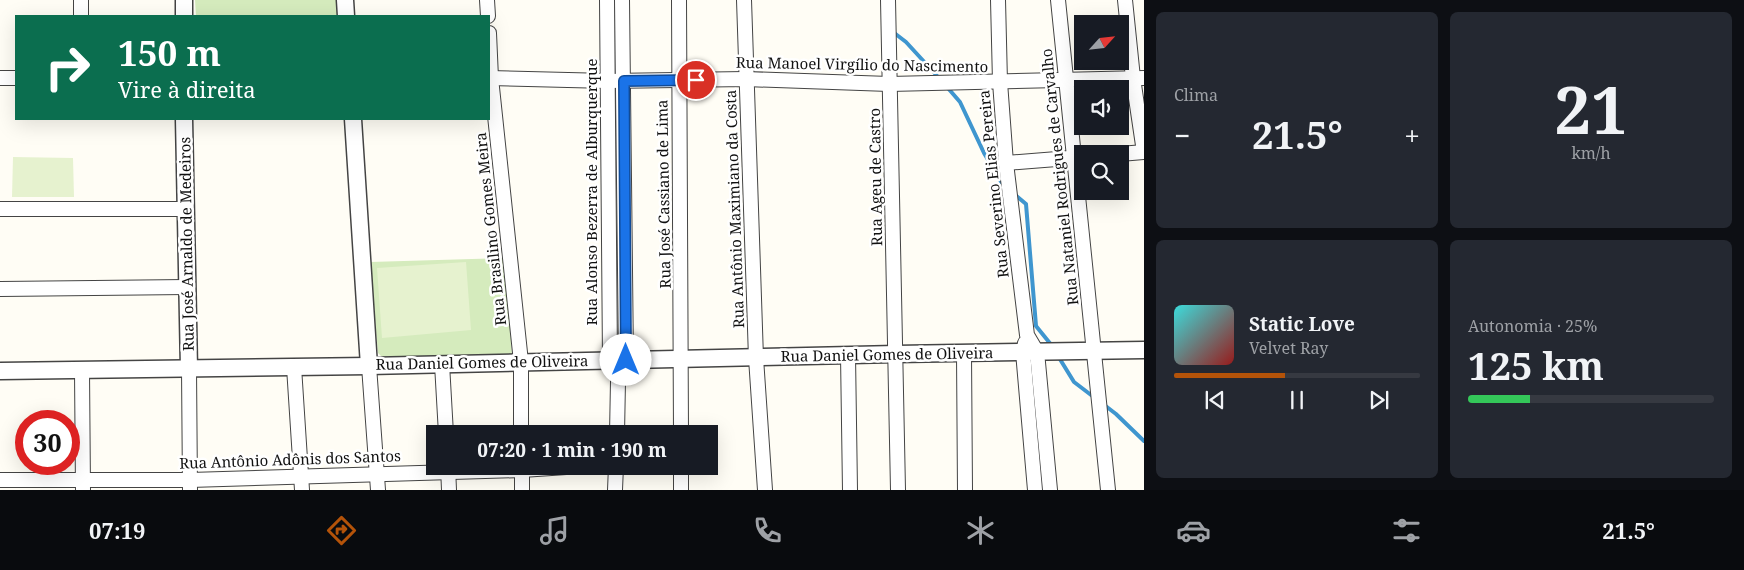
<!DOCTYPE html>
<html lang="pt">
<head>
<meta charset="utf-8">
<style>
	:root { --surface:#171b24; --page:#242831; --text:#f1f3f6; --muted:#9ea1a6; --line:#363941; --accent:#b45309 }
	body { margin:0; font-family:"Noto Serif",serif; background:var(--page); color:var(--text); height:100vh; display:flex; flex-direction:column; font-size:19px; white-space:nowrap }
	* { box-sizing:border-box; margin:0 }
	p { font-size:16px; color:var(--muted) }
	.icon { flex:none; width:28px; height:28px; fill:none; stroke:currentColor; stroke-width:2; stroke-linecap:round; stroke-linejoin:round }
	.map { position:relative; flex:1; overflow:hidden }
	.drawer { display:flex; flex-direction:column; gap:12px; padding:12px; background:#0d0f14; width:600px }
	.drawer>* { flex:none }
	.top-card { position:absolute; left:15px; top:15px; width:475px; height:105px; border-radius:0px; box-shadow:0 5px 20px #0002; background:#0b6e4f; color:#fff; overflow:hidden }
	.needle { width:32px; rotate:63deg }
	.fabs { position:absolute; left:1074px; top:15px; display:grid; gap:10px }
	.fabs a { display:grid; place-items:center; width:55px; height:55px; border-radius:0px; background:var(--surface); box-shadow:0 5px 20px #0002; font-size:25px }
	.speed { position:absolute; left:15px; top:410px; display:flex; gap:10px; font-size:25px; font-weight:700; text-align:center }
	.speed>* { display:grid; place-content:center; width:65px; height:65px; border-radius:50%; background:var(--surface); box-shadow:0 5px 20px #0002; line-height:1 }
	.speed .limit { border:8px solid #d22; background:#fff; color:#111 }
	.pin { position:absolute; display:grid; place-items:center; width:42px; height:42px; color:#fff; margin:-21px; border:2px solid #fff; border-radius:50%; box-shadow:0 1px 5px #0007 }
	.me { position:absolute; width:55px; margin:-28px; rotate:0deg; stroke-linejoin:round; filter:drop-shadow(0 0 4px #0008) }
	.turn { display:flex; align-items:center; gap:18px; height:105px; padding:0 20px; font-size:22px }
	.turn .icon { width:65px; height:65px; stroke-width:2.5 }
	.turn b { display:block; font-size:35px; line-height:42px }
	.big { font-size:38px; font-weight:700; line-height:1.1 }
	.drawer .widget { flex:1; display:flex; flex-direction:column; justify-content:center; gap:8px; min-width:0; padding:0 18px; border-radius:8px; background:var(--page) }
	.drawer .dial { align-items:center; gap:0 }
	.dial b { font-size:65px; line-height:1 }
	.song { display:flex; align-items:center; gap:15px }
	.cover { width:60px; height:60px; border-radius:8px; background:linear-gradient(135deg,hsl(180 70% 55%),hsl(0 70% 35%)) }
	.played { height:5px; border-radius:2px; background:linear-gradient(90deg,var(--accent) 45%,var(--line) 45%) }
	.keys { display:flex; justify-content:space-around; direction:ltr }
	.heat { display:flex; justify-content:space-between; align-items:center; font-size:28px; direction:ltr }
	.charge { height:8px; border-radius:4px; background:linear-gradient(90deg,#34c759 25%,var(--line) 0) }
	.drawer .tiles { flex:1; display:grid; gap:12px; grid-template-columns:repeat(2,1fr) }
	.trip { position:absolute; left:426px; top:425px; width:292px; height:50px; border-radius:0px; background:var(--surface); box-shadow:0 5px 20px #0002; font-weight:700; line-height:50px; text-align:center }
	.dock { display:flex; height:80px; justify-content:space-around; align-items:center; background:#090b0e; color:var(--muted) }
	.dock .icon { width:35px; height:35px }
	.dock .current { color:var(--accent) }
	.dock b { font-size:22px; color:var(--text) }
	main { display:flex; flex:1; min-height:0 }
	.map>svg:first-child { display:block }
</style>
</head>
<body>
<main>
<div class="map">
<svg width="1144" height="490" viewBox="0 0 1144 490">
	<rect width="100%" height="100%" fill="#fffdf5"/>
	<g fill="#d5ebbd">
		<polygon points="195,0 340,0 341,16 196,16"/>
		<polygon points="506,258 512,355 384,359 378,353 370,262"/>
	</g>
	<g fill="#e6f2cf">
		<polygon points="13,157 73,158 74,197 12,197"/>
		<polygon points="466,262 471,330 382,338 377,268"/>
	</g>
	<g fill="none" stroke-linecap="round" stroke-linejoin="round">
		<g stroke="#3f96cf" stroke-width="4">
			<polyline points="893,32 906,42 939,78"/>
			<polyline points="947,87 960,102 984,153 1003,185"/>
			<polyline points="1014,194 1026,204 1036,326 1053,347"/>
			<polyline points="1058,356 1074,382 1095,398"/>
			<polyline points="1103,404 1116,414 1144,441"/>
		</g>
		<g stroke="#444" stroke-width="16">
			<g id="minor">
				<polyline points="81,0 81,16"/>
				<polyline points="487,0 488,16"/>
				<polyline points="607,0 610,361 613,369"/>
				<polyline points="679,0 681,434"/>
				<polyline points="744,0 756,358 765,490"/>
				<polyline points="888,0 898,490"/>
				<polyline points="998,0 1000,82 1006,163 1027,335 1037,352 1050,490"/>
				<polyline points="1058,0 1108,490"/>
				<polyline points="1125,0 1133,78 1144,152"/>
				<polyline points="489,33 491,78 521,362 521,434"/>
				<polyline points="0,78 16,78"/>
				<polyline points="489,78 608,81 746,79 889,84 1144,78"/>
				<polyline points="1120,154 1144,152"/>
				<polyline points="1006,163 1082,157"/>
				<polyline points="0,209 186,209"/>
				<polyline points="0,289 187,287"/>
				<polyline points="1025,343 1023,352 1035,490"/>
				<polyline points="964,354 965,490"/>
				<polyline points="848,355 850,490"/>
				<polyline points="442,364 446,434"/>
				<polyline points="369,366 378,490"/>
				<polyline points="294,367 302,490"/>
				<polyline points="189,369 190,490"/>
				<polyline points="82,371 83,490"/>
				<polyline points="617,434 618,381 626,360 622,0"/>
				<polyline points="448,466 449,490"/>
				<polyline points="522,466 522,490"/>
				<polyline points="0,480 190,480 522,470 581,466"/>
				<polyline points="615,490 616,466"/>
				<polyline points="681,490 681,466"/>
			</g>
		</g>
		<g stroke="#444" stroke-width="19">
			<g id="tertiary">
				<polyline points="345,0 346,16"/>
				<polyline points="184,16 184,0"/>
				<polyline points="184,119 189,369"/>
				<polyline points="353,119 369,366"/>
				<polyline points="0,371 369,366 896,354 1144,350"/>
			</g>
		</g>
		<use href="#minor" stroke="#fff" stroke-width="14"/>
		<use href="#tertiary" stroke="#fff" stroke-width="16"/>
	</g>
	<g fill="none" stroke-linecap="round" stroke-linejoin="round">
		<g stroke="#114b97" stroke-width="12">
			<polyline id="route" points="626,360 624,81 696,80"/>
		</g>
		<use href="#route" stroke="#1a73e8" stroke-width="9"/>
	</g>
	<g text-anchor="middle" stroke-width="5" stroke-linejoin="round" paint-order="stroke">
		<g font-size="15" fill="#111" stroke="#fff">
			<text transform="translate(862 65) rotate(1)" y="5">Rua Manoel Virgílio do Nascimento</text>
			<text transform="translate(876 177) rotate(-91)" y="5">Rua Ageu de Castro</text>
			<text transform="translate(1060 177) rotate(-96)" y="5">Rua Nataniel Rodrigues de Carvalho</text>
			<text transform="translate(994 184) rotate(-96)" y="5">Rua Severino Elias Pereira</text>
			<text transform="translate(592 192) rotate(-90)" y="5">Rua Alonso Bezerra de Alburquerque</text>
			<text transform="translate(664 194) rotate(-91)" y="5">Rua José Cassiano de Lima</text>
			<text transform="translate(735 209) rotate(-92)" y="5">Rua Antônio Maximiano da Costa</text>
			<text transform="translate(491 229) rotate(-96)" y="5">Rua Brasilino Gomes Meira</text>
			<text transform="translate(187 244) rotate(-91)" y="5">Rua José Arnaldo de Medeiros</text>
			<text transform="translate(887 355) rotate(-1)" y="5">Rua Daniel Gomes de Oliveira</text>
			<text transform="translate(482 363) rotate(-1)" y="5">Rua Daniel Gomes de Oliveira</text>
			<text transform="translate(290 460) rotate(-2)" y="5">Rua Antônio Adônis dos Santos</text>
		</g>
	</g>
</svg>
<div class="fabs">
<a><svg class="needle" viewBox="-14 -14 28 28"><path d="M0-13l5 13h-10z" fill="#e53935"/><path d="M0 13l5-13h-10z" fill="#9ea1a6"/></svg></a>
<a><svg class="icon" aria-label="sound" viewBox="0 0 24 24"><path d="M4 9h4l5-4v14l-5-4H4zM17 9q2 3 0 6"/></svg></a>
<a><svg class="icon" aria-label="search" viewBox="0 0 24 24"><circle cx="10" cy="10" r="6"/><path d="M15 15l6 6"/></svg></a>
</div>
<div class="speed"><div class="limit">30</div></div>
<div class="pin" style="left:696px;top:80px;background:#d93025"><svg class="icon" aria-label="arrive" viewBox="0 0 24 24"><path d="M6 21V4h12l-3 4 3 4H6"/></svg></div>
<svg class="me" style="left:626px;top:360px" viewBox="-20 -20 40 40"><circle r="19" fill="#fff"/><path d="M0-13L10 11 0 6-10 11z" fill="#1a73e8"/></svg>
<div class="trip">07:20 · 1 min · 190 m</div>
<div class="top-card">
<div class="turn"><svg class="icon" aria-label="right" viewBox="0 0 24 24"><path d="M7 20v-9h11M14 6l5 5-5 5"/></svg><div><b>150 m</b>Vire à direita</div></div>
</div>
</div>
<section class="drawer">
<div class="tiles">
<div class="widget"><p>Clima</p>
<div class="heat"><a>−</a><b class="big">21.5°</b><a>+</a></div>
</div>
<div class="widget dial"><b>21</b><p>km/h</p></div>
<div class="widget">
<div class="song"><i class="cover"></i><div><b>Static Love</b><p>Velvet Ray</p></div></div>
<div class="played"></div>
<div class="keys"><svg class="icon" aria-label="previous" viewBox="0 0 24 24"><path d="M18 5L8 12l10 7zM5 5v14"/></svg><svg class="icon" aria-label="pause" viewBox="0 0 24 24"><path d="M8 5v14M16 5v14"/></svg><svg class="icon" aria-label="next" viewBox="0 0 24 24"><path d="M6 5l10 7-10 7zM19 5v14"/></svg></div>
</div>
<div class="widget"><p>Autonomia · 25%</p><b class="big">125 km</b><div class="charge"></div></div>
</div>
</section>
</main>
<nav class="dock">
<b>07:19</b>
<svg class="icon current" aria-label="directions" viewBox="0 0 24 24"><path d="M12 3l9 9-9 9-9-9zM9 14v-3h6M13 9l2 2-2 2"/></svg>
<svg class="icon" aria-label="music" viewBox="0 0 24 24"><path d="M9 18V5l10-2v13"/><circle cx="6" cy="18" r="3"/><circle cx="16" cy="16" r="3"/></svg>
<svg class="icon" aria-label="phone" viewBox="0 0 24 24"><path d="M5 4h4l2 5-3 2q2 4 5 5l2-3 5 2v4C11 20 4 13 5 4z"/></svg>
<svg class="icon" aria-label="climate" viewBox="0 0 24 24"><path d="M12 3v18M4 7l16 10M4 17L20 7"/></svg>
<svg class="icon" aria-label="car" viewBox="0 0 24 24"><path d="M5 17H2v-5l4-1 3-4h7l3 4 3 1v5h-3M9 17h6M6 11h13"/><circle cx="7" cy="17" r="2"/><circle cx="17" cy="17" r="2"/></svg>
<svg class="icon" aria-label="filters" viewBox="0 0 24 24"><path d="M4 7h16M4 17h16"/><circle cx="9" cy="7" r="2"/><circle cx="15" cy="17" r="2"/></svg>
<b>21.5°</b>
</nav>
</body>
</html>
